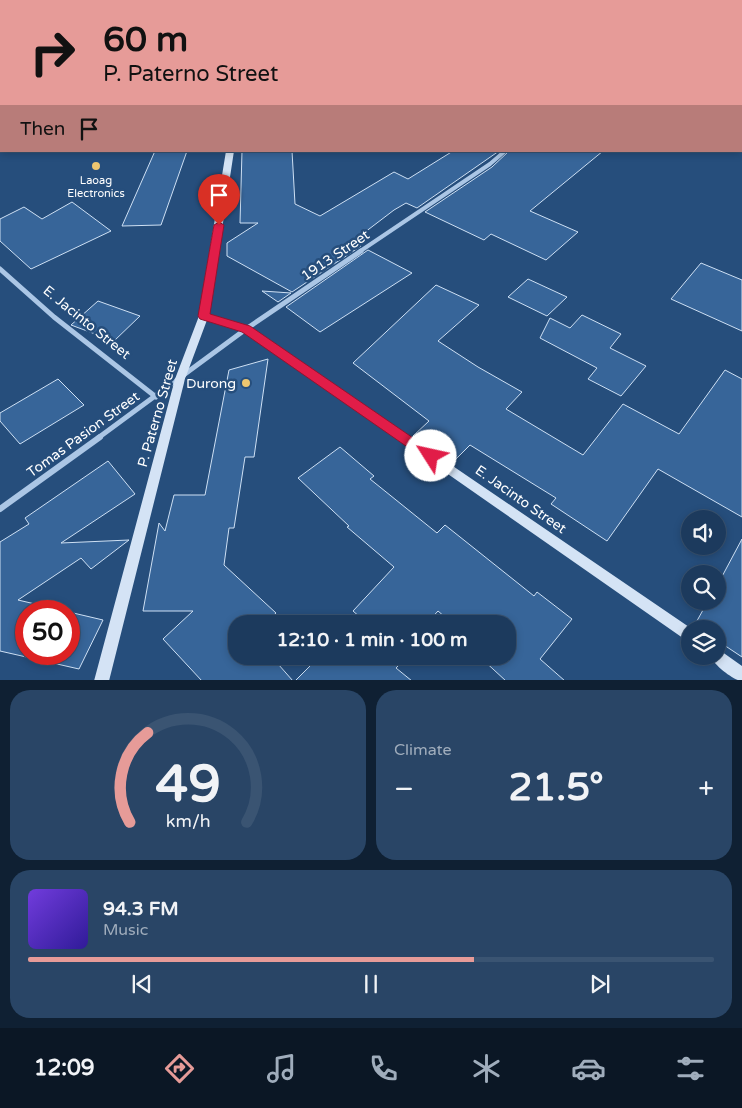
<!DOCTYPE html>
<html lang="en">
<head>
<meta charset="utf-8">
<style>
	:root { --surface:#1c3a5d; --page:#294566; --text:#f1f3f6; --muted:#a0adbc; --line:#3a5472; --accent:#e69b98 }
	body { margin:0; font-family:"Varela Round",sans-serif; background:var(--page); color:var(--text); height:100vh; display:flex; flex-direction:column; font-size:19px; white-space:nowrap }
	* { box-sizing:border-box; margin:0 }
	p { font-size:16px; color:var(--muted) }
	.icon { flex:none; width:28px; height:28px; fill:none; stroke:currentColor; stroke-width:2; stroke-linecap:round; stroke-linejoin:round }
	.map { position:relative; height:680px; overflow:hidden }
	.drawer { display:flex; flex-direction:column; gap:10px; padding:10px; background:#0f2033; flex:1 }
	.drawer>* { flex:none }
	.top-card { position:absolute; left:0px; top:0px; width:742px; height:152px; box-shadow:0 2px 8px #0003,0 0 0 1px var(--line); background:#e69b98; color:#111; overflow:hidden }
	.controls { position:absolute; left:681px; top:510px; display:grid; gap:10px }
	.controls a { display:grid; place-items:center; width:45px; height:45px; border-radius:50%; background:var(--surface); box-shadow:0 2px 8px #0003,0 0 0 1px var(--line); font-size:25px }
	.speed { position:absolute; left:15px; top:600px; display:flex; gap:10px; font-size:25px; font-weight:700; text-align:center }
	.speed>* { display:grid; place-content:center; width:65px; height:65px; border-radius:50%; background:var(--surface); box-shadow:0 2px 8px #0003,0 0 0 1px var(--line); line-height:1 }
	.speed .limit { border:8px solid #d22; background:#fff; color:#111 }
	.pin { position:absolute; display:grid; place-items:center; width:42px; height:42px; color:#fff; margin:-51px -21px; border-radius:50% 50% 50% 0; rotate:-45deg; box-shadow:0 0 5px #0007 }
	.pin .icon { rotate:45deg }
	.me { position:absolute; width:55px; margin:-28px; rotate:305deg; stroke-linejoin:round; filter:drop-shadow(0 0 4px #0008) }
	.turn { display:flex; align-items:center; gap:18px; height:105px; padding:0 20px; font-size:22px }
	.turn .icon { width:65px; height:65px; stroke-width:2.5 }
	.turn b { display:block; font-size:35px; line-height:42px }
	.then { display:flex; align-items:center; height:48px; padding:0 20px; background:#0003; gap:10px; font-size:19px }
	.big { font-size:38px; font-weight:700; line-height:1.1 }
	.drawer .tile { flex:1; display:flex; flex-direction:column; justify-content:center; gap:8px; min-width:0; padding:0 18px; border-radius:20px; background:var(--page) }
	.drawer .dial { align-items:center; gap:0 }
	.dial svg { height:130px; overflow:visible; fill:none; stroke:var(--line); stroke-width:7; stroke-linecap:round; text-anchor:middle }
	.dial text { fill:var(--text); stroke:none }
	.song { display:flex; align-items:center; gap:15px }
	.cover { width:60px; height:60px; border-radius:8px; background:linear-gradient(135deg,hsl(260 70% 55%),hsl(250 70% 35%)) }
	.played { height:5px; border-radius:2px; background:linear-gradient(90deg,var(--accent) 65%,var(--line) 65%) }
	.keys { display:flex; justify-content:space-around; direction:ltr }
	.heat { display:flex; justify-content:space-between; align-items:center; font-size:28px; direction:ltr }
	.drawer .tiles { flex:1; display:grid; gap:10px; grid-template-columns:1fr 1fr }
	.tile:last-child { grid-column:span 2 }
	.trip { position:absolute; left:228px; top:615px; width:288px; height:50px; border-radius:20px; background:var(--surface); box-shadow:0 2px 8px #0003,0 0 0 1px var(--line); font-weight:700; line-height:50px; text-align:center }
	.menu { display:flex; height:80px; justify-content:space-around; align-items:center; background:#0b1725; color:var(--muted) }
	.menu .icon { width:35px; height:35px }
	.menu .current { color:var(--accent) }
	.menu b { font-size:22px; color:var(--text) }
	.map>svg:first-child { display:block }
</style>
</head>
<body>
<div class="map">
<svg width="742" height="681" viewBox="0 0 742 681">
	<rect width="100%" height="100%" fill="#264e7c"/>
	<g fill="#376599" stroke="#cee0f4">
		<polygon points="155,151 187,151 161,225 122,226"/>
		<polygon points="242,151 292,151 295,204 320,216 394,172 408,179 453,151 499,151 417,208 406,203 394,210 352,242 361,246 292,292 227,256 227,243 258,223 240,223"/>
		<polygon points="509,151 603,151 530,211 578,232 546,260 491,234 484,240 425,212 492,167"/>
		<polygon points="72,202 111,231 31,269 0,241 0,219 24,207 42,219"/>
		<polygon points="368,250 412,273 320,332 286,307"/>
		<polygon points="701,263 742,280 742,331 671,299"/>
		<polygon points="528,279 567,297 547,316 508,297"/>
		<polygon points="436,285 479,305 438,341 478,367 522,392 506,409 583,455 623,404 679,434 725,370 742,379 742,517 658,469 607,541 551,504 556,498 470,445 453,462 413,436 429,421 353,363"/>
		<polygon points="262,291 291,293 278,302"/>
		<polygon points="98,301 140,316 114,341 71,325"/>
		<polygon points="582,315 621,334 610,348 646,366 621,396 588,379 597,368 540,338 550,318 570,328"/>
		<polygon points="268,359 254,457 245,457 234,528 229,528 224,565 276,613 264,624 236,624 236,656 271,656 293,681 202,681 163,639 193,611 143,611 159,523 165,531 174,495 205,495 229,370"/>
		<polygon points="58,379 84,405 20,444 0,421 0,413"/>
		<polygon points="340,447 374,476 370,479 437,533 445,525 534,596 537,592 572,619 540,659 565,681 506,681 481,658 506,656 506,628 510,624 453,624 438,611 426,624 368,624 353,611 394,567 347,527 349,526 298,478"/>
		<polygon points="108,461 135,494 61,543 129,540 91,569 81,558 18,600 65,611 26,611 26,654 69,654 69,612 103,620 79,669 0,651 0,542 29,524 25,518"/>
		<polygon points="742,539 742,657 718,641 718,629 693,628 708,601 718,601 718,584"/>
		<polygon points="320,656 396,656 402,662 396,668 412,681 295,681"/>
	</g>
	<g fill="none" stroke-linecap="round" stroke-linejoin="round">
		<g stroke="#abc6e5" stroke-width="3">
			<polyline points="394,0 397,1"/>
			<polyline points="631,0 636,1"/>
		</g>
		<polyline stroke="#abc6e5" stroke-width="4" points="359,252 490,164 505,151"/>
		<g stroke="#abc6e5" stroke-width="5">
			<polyline points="0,269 54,317 156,397"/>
			<polyline points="98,438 246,329 361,251"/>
		</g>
		<polyline stroke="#abc6e5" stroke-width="6" points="0,509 100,437"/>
		<polyline stroke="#abc6e5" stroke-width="9" points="253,1 256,0"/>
		<g fill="#d4e3f5" fill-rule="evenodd">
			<polygon points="196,0 204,0 205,1 198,1"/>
			<polygon points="226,151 234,151 209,314 249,327 692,629 690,629 690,643 243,331 207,320 185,379 109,681 94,681 175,379 199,316"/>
			<path d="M718,649L742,666V681C734,681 713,664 710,656H718Z"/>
		</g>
	</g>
	<polygon fill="#e11d48" stroke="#92132f" points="219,222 224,225 210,314 250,326 435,453 437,456 435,460 426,460 242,332 200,319 198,316 214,225"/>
	<g fill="#edc670" stroke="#264e7c" stroke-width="2">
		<circle cx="96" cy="166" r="5"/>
		<circle cx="246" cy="383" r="5"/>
	</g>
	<g text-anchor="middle" stroke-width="5" stroke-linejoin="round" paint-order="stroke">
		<g font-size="11" fill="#fff" stroke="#264e7c">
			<text x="96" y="184">Laoag<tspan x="96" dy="13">Electronics</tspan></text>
		</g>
		<g font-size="14" fill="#fff" stroke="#264e7c">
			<text transform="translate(335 255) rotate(-34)" y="5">1913 Street</text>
			<text transform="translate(87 322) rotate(39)" y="5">E. Jacinto Street</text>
			<text transform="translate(157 413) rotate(-74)" y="5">P. Paterno Street</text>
			<text transform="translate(83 434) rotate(-36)" y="5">Tomas Pasion Street</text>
			<text transform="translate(521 499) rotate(35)" y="5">E. Jacinto Street</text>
		</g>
		<g font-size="14" fill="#fff" stroke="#264e7c" text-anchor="end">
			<text x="236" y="388">Durong</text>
		</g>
	</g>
</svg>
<div class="controls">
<a><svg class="icon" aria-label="sound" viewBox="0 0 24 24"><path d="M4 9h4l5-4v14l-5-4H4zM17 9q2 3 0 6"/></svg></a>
<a><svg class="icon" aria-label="search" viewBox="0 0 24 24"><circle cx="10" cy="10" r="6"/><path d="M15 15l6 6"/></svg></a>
<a><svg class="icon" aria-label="layers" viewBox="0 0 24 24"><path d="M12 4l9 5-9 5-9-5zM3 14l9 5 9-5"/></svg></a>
</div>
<div class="speed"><div class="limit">50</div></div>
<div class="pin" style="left:219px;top:225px;background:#d93025"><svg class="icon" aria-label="arrive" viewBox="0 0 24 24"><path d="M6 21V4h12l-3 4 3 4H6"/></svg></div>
<svg class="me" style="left:431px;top:456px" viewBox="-20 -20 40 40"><circle r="19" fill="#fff"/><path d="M0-13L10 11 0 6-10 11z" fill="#e11d48"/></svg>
<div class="trip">12:10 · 1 min · 100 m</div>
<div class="top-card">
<div class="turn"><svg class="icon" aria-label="right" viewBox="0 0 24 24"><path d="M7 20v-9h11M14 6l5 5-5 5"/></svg><div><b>60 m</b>P. Paterno Street</div></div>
<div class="then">Then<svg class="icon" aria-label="arrive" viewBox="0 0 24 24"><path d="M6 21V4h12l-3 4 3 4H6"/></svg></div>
</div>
</div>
<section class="drawer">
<div class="tiles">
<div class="tile dial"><svg viewBox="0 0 100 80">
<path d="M14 69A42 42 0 1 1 86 69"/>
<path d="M14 69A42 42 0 0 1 25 14" stroke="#e69b98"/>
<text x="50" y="56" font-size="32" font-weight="700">49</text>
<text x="50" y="72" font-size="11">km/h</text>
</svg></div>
<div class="tile"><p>Climate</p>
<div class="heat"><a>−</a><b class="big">21.5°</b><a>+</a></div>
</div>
<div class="tile">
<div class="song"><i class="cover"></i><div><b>94.3 FM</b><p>Music</p></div></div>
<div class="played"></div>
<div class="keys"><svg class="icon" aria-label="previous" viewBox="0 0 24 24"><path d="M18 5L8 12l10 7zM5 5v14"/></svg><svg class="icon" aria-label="pause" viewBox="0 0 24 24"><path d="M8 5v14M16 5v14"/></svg><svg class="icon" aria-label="next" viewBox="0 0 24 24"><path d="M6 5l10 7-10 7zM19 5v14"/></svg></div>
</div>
</div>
</section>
<nav class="menu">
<b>12:09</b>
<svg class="icon current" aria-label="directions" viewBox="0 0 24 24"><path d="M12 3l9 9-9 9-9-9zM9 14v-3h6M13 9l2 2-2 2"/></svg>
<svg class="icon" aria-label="music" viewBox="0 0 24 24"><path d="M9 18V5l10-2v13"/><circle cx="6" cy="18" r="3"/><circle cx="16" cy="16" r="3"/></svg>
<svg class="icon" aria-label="phone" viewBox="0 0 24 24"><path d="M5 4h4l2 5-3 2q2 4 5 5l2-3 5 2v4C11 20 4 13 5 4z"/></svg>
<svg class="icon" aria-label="climate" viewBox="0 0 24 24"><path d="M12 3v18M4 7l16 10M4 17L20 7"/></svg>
<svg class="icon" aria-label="car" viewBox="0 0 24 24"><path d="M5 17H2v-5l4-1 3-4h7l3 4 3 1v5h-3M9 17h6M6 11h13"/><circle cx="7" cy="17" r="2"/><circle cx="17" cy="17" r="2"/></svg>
<svg class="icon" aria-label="filters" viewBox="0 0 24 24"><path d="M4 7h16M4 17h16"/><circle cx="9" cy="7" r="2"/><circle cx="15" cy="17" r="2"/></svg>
</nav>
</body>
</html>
